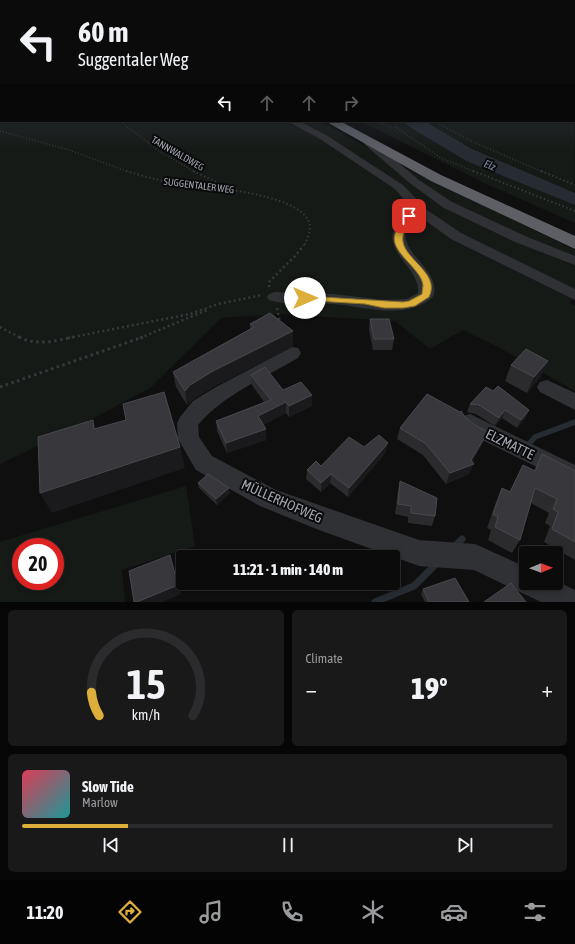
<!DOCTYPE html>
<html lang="en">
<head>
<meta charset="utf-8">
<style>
	:root { --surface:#0b0b0c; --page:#19191a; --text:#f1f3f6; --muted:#9a9b9d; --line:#2b2b2d; --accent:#dcaf3a }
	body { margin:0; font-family:"Asap Condensed",sans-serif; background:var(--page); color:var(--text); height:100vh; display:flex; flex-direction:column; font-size:15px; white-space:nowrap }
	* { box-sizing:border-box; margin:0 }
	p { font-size:13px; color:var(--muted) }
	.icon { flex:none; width:22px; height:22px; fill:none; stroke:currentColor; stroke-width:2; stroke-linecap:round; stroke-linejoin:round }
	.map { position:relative; height:602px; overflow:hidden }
	.drawer { display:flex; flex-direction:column; gap:8px; padding:8px; background:#060607; flex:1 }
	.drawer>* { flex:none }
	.guide { position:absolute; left:0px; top:0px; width:575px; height:122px; box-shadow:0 2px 6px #0003,0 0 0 1px var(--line); background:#0b0b0c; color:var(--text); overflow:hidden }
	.needle { width:26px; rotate:89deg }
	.buttons { position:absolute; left:519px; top:546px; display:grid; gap:8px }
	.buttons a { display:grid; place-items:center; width:44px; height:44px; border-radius:4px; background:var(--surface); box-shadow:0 2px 6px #0003,0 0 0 1px var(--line); font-size:20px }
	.speed { position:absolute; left:12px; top:538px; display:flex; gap:8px; font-size:20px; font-weight:700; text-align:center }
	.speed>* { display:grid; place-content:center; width:52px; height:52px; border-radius:50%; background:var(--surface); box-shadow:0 2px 6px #0003,0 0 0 1px var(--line); line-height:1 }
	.speed .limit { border:6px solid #d22; background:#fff; color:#111 }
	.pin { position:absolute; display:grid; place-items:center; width:34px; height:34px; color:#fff; margin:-17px; border-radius:8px; box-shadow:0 2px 6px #0006 }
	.me { position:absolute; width:44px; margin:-22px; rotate:90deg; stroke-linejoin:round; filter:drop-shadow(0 0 3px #0008) }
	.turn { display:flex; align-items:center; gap:14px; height:84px; padding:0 12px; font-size:18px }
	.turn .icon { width:52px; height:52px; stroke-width:2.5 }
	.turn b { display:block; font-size:28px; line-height:34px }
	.lanes { display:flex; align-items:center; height:38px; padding:0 12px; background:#0003; justify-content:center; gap:20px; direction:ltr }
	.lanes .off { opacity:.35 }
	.big { font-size:30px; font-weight:800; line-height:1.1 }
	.drawer .card { flex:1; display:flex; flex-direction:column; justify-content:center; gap:6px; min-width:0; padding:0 14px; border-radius:6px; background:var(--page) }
	.drawer .dial { align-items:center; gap:0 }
	.dial svg { height:104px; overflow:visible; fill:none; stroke:var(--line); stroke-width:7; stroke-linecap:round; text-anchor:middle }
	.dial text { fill:var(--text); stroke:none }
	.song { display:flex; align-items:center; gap:12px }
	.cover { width:48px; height:48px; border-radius:6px; background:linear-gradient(135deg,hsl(350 70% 55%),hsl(180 70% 35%)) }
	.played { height:4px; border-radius:2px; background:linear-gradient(90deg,var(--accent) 20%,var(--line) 20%) }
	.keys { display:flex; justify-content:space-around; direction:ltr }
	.heat { display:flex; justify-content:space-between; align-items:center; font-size:22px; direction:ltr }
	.drawer .tiles { flex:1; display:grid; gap:8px; grid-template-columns:1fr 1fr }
	.card:last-child { grid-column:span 2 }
	.trip { position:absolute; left:176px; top:550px; width:224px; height:40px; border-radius:4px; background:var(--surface); box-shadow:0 2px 6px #0003,0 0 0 1px var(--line); font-weight:800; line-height:40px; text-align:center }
	.menu { display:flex; height:64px; justify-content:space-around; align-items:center; background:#040405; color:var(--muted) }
	.menu .icon { width:28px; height:28px }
	.menu .selected { color:var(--accent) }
	.menu b { font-size:18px; color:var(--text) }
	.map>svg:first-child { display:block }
</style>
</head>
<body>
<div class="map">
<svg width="575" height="602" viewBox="0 0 575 602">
	<rect width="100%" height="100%" fill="#0f0f10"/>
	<g fill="#161a17" fill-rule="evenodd">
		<polygon points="0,66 1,121 321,121 383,157 394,166 404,167 575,250 575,296 570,303 575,306 575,391 500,348 463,330 430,349 395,321 278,314 221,318 150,388 77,427 0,464"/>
		<polygon points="574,66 575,193 470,148 425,121 574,121"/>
		<polygon points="360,121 403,121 408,126 466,161 575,205 575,223 484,183"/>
		<path d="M186,486L195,546L122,570L125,602H0V542ZM21,547H55V581H21Z"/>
	</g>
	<polygon fill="#272c32" points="403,121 425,121 470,148 575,193 575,205 466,161 408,126"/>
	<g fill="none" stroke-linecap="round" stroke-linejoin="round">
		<polyline stroke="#272c32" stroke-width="5.5" points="528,445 535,437 575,422"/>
		<g stroke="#272c32" stroke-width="7">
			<polyline points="454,547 462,539"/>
			<polyline points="375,602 414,586 437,563"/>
		</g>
		<g stroke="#36383b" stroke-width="1.5" stroke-dasharray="1 2" stroke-linecap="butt">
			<polyline points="120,121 159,151 195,172"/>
			<polyline points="271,121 277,121"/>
			<polyline points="371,121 397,128 441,158 475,172"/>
			<polyline points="395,121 397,128"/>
			<polyline points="434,121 473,142 543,172"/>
			<polyline points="0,131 69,150 129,172"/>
		</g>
		<g stroke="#36383b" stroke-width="2" stroke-dasharray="1.5 2.5" stroke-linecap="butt">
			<path d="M126,171C140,175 153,179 168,182C197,186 298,192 309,222C312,230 307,239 304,246"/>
			<polyline points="193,171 231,189"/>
			<polyline points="473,171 575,211"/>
			<polyline points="541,171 575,185"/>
		</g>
		<g stroke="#36383b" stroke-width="2.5" stroke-dasharray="2 3" stroke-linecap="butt">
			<polyline points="269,287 269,282 296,255 304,245"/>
			<polyline points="277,308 280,323"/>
			<polyline points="0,327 21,338"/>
			<polyline points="68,338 190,314 218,304 262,295"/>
			<polyline points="140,338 207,310"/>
		</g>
		<g stroke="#36383b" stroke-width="3" stroke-dasharray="2.5 3.5" stroke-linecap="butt">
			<path d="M19,337C35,346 56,341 73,337"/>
			<polyline points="0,387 143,337"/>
		</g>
		<g fill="#303134" fill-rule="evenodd">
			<path d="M287,121H299L326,135L403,185L427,210L461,233L575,289V300L451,239L419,216C379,244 441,265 434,294C433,298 429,300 426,302C398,319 363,306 333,304C313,303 289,306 269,300L267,297L269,294L275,292L334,294L384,300L407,299L418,293C421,267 379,251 397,224C402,218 406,213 413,210L395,189L320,139Z"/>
			<polygon points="369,140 373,141 419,180 452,202 525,236 575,256 575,265 515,242 444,208 411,184 365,145 364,143 365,141"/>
			<path d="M292,347L298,348L301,353L298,358C267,376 220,397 198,425L199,437L212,456L276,490L419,540L475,544L526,567V583H556V581L575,590V602H541L474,570L419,566L319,530L260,506L196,470L178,439L177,423L180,417L193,401L216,387Z"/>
			<polygon points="547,380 575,393 575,410 540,392 537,387 540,382"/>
			<polygon points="470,414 575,465 575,486 472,435 463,428 460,422 463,416"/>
		</g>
		<polygon fill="#5d5f65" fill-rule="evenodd" points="325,121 340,121 441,175 575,236 575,249 431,181"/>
	</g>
	<g fill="#2b2b2e">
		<polygon points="370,319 394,339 392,350 373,350 369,330"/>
		<polygon points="250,324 293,346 215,386 192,400 187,405 176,387 173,372 250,329"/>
		<polygon points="548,361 541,376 527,393 505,381 511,365"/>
		<polygon points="251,375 283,390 312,395 312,406 289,417 286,413 263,425 266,429 266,440 227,453 217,431 216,421 264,402 252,385"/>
		<polygon points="493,391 529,410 525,419 517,428 502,418 495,426 476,414 467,412 470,404"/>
		<polygon points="465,417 475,425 488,432 483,442 472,462 469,474 446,484 423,455 397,439 400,428"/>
		<polygon points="364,447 386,452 348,497 330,483 321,492 306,479 307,470 321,466"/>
		<polygon points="542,454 575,471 575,560 544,542 550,526 545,523 549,513 531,503 520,540 512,553 488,540 491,530 487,528 496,502 502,488 510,492 523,465 534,471"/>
		<polygon points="400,481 435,516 432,526 408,523 408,517 395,514 398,491"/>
		<polygon points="198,483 230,493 217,505 199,488"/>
		<polygon points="423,589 469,602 425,602 421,594"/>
	</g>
	<g fill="#1a1a1c">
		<polygon points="293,331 293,346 215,386 192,400 187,405 185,391 190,385 213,371"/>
		<polygon points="548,361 541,376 527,393 534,377"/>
		<polygon points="312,395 312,406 289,417 289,406"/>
		<polygon points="286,402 286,413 259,427 258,416"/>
		<polygon points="505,410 502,418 495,426 499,418"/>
		<polygon points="529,410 525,419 517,428 521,420"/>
		<polygon points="93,420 100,441 94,429"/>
		<polygon points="266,429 266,440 227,453 226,443"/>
		<polygon points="488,432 483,442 471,465 474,464 469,474 446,484 450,473 471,460"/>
		<polygon points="388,443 386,452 348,497 349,488"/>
		<polygon points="180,447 185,468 52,513 40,493"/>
		<polygon points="331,474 330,483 321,492 321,483"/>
		<polygon points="229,488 230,493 217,505 216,499"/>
		<polygon points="170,555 181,594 163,602 137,602"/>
	</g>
	<g fill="#38383c" stroke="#48494e">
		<polygon points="270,313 293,331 213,371 190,385 185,391 173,372 254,327 250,324"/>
		<polygon points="370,319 389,319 394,339 374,339"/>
		<polygon points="526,349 548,361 534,377 511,365"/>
		<polygon points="265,367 283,390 301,382 312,395 289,406 286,402 258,416 266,429 226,443 216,421 271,400 251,375"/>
		<polygon points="498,386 529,410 521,420 505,410 499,418 479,405 470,404 486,387 493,391"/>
		<polygon points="164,392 180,447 40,493 38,437 93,420 94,429 126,420 123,404"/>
		<polygon points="427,394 460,412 461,411 465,417 475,425 488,432 471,460 474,464 450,473 426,444 400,428"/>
		<polygon points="379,435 388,443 349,488 331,474 321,483 307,470 316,461 321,466 349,437 364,447"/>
		<polygon points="542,454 575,471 575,542 552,529 558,512 553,509 557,499 535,488 520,540 495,527 498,517 493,514 502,488 510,492 523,465 535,471"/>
		<polygon points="208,474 229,488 216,499 198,483"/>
		<polygon points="400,481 437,498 435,516 411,513 411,506 398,504"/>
		<polygon points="170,555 178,585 137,602 134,602 129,571"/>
		<polygon points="455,578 469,602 429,602 423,589"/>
		<polygon points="511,583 526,602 484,602"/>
	</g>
	<linearGradient id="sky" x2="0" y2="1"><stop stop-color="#080809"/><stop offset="0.44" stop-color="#313742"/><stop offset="1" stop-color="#313742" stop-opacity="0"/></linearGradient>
	<rect width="575" height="150" fill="url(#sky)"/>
	<path fill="#dcaf3a" stroke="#8f7226" d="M407,215L413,216C410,222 404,229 403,236C399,258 442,272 429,297L415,306L403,308H384L365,304L301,300L300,298L305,296L403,302L409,301L422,294C422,291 423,287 423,285C421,268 389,252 395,234C397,227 403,221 407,215Z"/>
	<g text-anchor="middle" stroke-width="4" stroke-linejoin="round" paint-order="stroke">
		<g font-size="10" fill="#a1a5af" stroke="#0a0a0b">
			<text transform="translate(178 153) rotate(30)" y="4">TANNWALDWEG</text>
			<text transform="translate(199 185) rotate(7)" y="4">SUGGENTALER WEG</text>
		</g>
		<g font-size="11" font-style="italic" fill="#7b90a8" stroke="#0a0a0b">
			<text transform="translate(490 165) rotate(23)" y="4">Elz</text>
		</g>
		<g font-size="14" fill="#a1a5af" stroke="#0a0a0b">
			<text transform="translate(510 444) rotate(26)" y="5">ELZMATTE</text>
			<text transform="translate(282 501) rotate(24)" y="5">MÜLLERHOFWEG</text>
		</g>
	</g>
</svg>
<div class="buttons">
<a><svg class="needle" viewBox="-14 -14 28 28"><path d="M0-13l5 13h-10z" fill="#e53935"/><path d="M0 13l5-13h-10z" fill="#9a9b9d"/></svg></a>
</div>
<div class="speed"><div class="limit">20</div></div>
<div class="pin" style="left:409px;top:216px;background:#d93025"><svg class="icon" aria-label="arrive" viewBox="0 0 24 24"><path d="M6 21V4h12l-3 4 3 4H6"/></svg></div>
<svg class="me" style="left:305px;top:298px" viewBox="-20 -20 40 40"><circle r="19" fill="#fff"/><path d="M0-13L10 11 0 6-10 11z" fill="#dcaf3a"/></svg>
<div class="trip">11:21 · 1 min · 140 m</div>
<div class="guide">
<div class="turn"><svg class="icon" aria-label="left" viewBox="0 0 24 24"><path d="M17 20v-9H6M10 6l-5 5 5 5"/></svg><div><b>60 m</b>Suggentaler Weg</div></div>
<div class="lanes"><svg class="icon" aria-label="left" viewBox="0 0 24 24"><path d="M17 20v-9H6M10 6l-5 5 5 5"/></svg><svg class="icon off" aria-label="ahead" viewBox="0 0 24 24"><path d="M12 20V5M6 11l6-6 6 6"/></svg><svg class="icon off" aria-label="ahead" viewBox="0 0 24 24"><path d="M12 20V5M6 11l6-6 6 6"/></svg><svg class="icon off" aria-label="right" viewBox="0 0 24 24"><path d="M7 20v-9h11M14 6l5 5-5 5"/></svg></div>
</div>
</div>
<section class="drawer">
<div class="tiles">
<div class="card dial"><svg viewBox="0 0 100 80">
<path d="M14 69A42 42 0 1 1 86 69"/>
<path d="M14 69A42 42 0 0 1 8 51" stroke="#dcaf3a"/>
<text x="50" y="56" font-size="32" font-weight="700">15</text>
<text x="50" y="72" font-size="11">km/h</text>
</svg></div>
<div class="card"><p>Climate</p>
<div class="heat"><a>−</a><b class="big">19°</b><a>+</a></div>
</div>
<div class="card">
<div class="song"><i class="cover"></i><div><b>Slow Tide</b><p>Marlow</p></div></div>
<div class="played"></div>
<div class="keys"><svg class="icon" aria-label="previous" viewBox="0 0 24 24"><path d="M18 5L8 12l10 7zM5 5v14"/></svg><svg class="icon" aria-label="pause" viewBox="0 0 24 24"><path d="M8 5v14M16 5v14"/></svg><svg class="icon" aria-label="next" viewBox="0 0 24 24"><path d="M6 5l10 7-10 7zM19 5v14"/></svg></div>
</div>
</div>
</section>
<nav class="menu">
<b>11:20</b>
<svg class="icon selected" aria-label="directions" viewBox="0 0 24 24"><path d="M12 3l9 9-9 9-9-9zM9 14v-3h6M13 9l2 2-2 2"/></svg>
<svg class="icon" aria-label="music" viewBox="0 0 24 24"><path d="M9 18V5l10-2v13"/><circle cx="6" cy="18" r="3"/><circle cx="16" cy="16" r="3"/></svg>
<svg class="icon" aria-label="phone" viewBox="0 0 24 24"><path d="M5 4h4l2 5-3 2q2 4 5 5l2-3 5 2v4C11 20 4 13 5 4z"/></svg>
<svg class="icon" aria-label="climate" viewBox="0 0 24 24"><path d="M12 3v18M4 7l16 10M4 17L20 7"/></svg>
<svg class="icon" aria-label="car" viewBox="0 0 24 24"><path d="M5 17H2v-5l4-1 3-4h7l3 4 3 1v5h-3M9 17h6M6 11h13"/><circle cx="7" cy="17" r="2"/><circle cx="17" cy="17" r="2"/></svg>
<svg class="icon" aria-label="filters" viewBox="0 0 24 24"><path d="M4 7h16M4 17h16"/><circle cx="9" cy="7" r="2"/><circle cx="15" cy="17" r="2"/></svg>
</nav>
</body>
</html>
